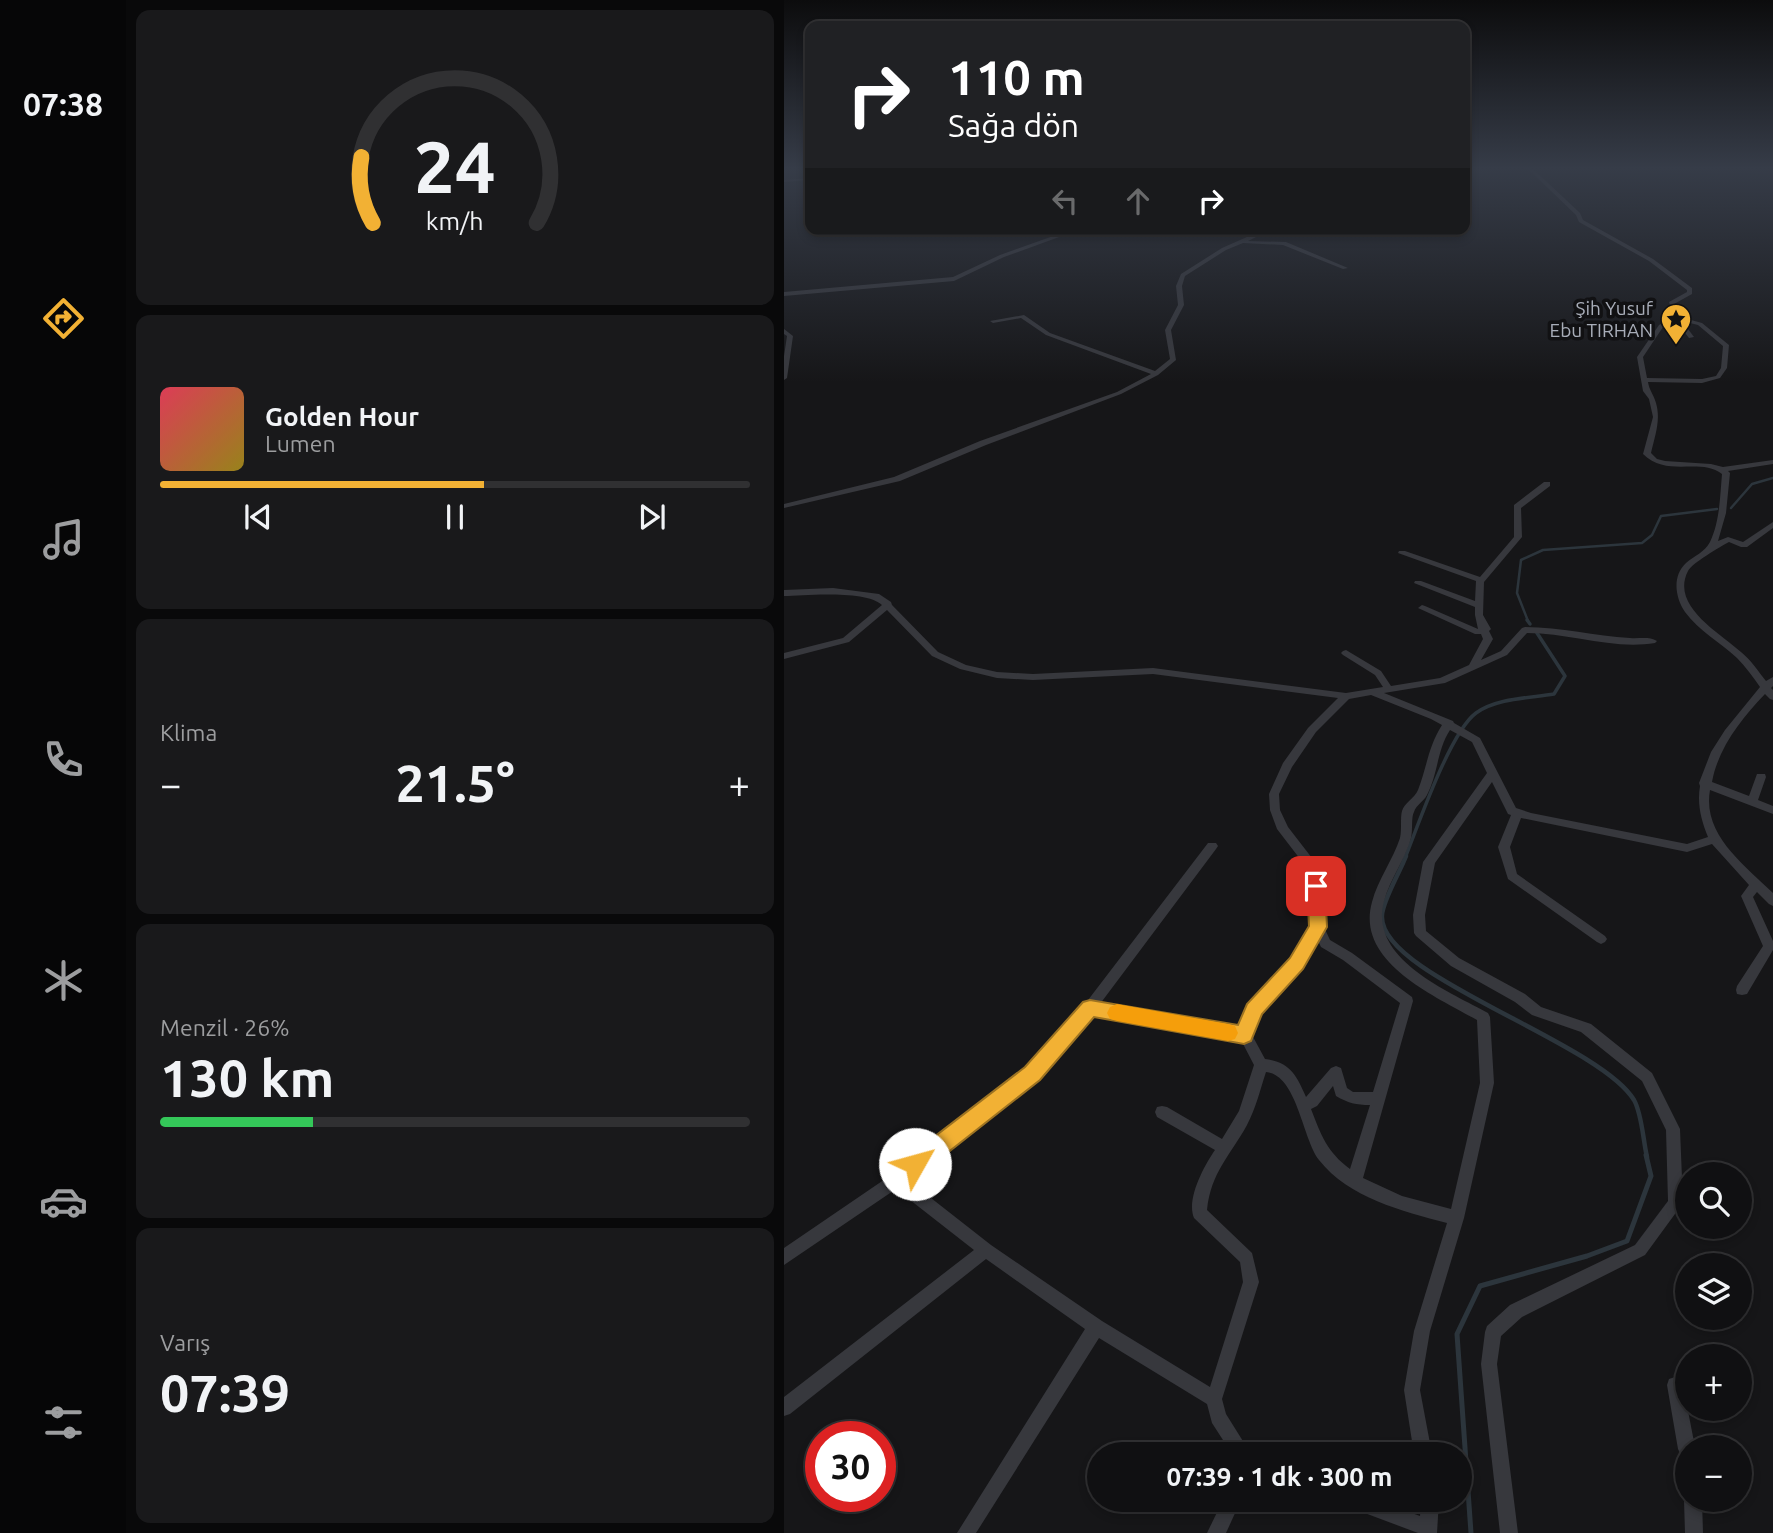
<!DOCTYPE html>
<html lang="tr">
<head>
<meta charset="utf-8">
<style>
	:root { --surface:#101012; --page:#19191b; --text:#f1f3f6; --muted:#9c9d9f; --line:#303032; --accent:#f2b134 }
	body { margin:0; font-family:Ubuntu,sans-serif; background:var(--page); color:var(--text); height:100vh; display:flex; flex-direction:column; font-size:26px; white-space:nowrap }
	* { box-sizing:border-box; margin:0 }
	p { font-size:23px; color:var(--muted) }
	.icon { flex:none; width:38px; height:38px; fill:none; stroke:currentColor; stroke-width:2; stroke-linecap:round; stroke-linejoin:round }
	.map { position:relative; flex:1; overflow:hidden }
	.sheet { display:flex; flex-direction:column; gap:10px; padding:10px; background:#09090a; width:658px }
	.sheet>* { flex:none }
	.hud { position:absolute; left:21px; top:21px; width:665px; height:214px; border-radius:14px; box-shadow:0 4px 10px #0003,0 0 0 2px var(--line); background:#202124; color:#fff; overflow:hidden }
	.tools { position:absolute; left:891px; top:1162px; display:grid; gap:14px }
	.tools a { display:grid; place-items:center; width:77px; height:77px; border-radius:50%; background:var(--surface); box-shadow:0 4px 10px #0003,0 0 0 2px var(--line); font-size:35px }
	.speed { position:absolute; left:21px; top:1421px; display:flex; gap:14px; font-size:35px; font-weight:700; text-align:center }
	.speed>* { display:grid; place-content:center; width:91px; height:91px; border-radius:50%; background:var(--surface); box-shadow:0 4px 10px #0003,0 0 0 2px var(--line); line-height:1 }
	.speed .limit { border:10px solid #d22; background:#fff; color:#111 }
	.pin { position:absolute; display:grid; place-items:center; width:60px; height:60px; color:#fff; margin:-30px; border-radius:14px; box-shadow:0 4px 10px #0006 }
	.me { position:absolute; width:77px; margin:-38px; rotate:52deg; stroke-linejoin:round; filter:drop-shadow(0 0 5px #0008) }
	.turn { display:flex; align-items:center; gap:24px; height:147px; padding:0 28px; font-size:32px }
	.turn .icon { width:91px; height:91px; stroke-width:2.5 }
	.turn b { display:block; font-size:49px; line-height:60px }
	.lanes { display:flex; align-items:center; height:66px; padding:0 28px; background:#0003; justify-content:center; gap:35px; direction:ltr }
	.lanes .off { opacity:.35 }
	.big { font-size:52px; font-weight:700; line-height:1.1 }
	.sheet .widget { flex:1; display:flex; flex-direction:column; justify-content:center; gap:10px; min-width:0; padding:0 24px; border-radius:14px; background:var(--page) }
	.sheet .dial { align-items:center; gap:0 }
	.dial svg { height:182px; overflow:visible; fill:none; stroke:var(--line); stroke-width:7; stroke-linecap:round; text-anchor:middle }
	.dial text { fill:var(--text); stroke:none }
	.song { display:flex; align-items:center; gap:21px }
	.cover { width:84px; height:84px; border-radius:10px; background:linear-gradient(135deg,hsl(350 70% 55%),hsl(50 70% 35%)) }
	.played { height:7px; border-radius:4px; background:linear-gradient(90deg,var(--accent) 55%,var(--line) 55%) }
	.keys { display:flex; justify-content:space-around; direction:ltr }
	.heat { display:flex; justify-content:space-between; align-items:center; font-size:38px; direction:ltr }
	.charge { height:10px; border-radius:5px; background:linear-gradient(90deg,#34c759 26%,var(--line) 0) }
	.trip { position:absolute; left:303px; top:1442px; width:385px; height:70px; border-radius:35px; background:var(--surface); box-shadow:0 4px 10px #0003,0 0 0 2px var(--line); font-weight:700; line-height:70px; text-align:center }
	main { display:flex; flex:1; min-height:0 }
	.tabs { display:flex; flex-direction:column; width:126px; justify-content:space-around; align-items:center; background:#060607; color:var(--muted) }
	.tabs .icon { width:49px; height:49px }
	.tabs .selected { color:var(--accent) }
	.tabs b { font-size:32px; color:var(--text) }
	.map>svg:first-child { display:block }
</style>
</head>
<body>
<main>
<nav class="tabs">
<b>07:38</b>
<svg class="icon selected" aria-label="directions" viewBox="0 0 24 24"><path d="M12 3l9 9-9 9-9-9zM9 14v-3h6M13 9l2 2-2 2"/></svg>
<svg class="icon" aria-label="music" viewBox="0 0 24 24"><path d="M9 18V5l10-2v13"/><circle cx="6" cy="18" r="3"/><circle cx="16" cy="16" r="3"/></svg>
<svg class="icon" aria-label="phone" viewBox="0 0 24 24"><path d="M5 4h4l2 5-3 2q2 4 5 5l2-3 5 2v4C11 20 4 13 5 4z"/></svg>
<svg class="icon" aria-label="climate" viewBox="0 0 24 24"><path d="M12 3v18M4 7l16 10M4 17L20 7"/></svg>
<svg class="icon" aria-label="car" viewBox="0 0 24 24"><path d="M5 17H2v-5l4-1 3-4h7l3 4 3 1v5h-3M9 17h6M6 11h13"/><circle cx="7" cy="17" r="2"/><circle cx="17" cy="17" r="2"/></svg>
<svg class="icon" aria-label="filters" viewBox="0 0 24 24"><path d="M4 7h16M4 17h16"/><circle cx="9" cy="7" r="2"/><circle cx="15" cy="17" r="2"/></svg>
</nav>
<section class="sheet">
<div class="widget dial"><svg viewBox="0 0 100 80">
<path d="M14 69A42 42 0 1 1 86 69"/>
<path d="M14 69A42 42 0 0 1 9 40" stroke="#f2b134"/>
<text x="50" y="56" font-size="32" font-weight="700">24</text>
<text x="50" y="72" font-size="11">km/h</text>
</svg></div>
<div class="widget">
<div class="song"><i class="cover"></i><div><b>Golden Hour</b><p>Lumen</p></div></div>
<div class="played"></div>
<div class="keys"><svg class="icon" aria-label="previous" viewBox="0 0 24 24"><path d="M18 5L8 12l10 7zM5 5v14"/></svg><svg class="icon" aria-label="pause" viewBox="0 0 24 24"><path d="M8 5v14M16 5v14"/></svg><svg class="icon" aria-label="next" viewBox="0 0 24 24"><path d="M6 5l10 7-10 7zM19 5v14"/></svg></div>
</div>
<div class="widget"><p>Klima</p>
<div class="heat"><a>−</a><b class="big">21.5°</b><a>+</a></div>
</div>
<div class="widget"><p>Menzil · 26%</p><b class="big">130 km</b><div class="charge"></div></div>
<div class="widget"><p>Varış</p><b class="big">07:39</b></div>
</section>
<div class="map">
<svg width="989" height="1533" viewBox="0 0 989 1533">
	<rect width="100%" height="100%" fill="#161618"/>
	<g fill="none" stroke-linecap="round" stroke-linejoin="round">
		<g stroke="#2c353c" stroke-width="2.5">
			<polyline points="947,508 968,484 989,478"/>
			<polyline points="744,621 733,593 737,560 759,550 858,543 868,535 877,516 933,509"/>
		</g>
		<g stroke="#2c353c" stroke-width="3.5">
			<polyline points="743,620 746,624"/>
			<path d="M621,858C634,826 666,732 692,713C713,698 746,698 770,694L781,676L753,633"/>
		</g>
		<path stroke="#2c353c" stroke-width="4.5" d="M622,856C616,872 599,900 598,915C593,975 814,1041 850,1100C858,1114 859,1140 863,1157"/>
		<polyline stroke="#2c353c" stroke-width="5" points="687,1533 673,1334 696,1286 803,1256 843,1241 867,1176 862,1155"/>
		<g fill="#37383d" fill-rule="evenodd">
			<path d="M742,167H747L796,213L799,220L869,259L908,288V294L890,304L896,317L918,323L945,345L943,368L936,378L918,383L864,382C865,390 870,395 872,403C877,420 871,436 867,453L873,459L881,461L927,464L939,467L989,460V464L944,471L946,473L942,513L934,541L944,537L959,542L989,522V528L963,547H957L945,542C936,547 908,563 904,571C886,606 936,633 957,652C967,660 974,671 982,681L989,677V686L987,688L989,690V700L986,699L981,694C958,718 934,748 928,782L965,796L973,774H981L982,777L974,800L989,806V814L926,790C918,835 961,865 989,893V906L985,904L973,892L969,897L989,941V950L963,994L958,995L953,994L952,990L953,986L979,946L957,896L965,885L928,844L903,852L737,818L726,847L733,874L821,936L823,939L821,942L817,944L813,942L724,879L714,847L727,815L724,814L708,782L651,863L641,915L642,931L675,958L741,994L757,1007L807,1024L868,1073L896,1129L899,1203L861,1255L738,1317L717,1336L713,1364L734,1533H716L697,1364L701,1332L703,1326L726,1305L851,1245L884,1201L882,1130L858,1081L797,1032L748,1015L731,1002L667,966L632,936L630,933L629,915L639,862L703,773L688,742L666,730C653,750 654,774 643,795C640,801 632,805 630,812C627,817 629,830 627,838C621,860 606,879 600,901C584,959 664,991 704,1013L706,1017L710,1083L680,1218L646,1331L636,1390L648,1454H630L620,1390L630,1331L663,1223C618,1211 565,1198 535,1160C518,1137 513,1075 482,1072C476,1090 472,1108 463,1125C446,1156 427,1172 423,1210L468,1253L475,1282L438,1399L442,1414L467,1454H448L428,1423L423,1404L315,1338L192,1533H173L301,1329L202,1259L6,1414L0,1416V1397L190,1250L112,1189L0,1265V1248L107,1175L243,1070L301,1004L424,843H432L434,846L432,849L316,1004L457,1029L465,1006L508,960L528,927L526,872L493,829L486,810L485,794L499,763L524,728L554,698L369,674L249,680L213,678L176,669L148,656L103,610L65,642L0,659V653L59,638L98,605C83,590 22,595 0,596V590L49,588L95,594L107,602L108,605L154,652L182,665L213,672L249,674L369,668L562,693L599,687L591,675L559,655L557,653L559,651L562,650L597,671L607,686L656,678L685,665L699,639L697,634H691L634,608L638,605L641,606L694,629L691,615V607L630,583L631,581H637L691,601L692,581L614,553L615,551H621L696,577L730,537V505L760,482H766V486L737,508L738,537L700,582L699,615L707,629L705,631L709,639L697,660L717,651L738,628L741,627C777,627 811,636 846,638C855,639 865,636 873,641L871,643C829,650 786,633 743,633L723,655L661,683L600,693L669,721L670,723L696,738L732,808L747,813L903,844L924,837C917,820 913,804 916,786L915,783L927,752L941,730L976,687C969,677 962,667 953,658C936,642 915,631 901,612C891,597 888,576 902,563C911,555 920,553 926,542C936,521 936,496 938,474C916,457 883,478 859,454L869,417L865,399L859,391L853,357L875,325L890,317L885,302L903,292V290L865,261L795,222L792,215ZM892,321L905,338L910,337L898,321L914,325L939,346L937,368L932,376L918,379L863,378L859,357L879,327ZM587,695L647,719L658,725C644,747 643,767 634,790C631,798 620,803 618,811C616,818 618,829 616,838C609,860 594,879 588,902C571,962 651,996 693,1020L696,1083L667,1209L618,1196L579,1178L629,1001L628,997L568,953L546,940L540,927L538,871L504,827L496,810L495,794L508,767L532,732L565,699ZM533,939L537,947L559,960L616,1003L589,1092H569L563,1088L557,1068L552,1066L547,1068L522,1097C513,1076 506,1062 481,1059L468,1035L475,1013L516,968ZM309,1014L457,1040L470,1065L455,1111L438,1139L383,1107L378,1106L373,1107L371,1112L373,1117L431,1150C420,1166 402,1199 410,1218L456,1262L459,1282L426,1387L318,1321L207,1245L124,1180L253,1078ZM549,1086L552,1096C564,1103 572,1105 586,1105L566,1169C543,1152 537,1135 527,1109L533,1106Z"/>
			<polygon points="26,178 26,180 0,182 0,180"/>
			<polygon points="289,229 297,229 220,257 170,281 0,296 0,292 169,277 216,255"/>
			<polygon points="481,229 488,229 464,241 502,242 564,268 559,269 499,245 459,243 442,250 401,276 398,286 400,305 387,330 392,360 374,375 337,394 202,445 116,481 0,508 0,504 110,477 196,441 333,392 367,374 262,335 237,318 209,323 206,321 240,315 266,333 371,371 386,359 381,330 394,305 392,286 397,274 438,248"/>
			<polygon points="0,329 9,336 3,378 0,380 0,356 3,336 0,334"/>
			<polygon points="891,1377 897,1379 899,1385 911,1447 903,1447 903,1458 897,1455 894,1449 883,1385 885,1379"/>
			<polygon points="903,1494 903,1500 918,1500 919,1533 901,1533 900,1500"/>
			<polygon points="439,1500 457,1500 442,1533 423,1533"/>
			<polygon points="559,1500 592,1500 636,1516 637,1500 655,1500 653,1533 634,1533 562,1506"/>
		</g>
	</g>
	<linearGradient id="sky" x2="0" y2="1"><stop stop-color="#0c0c0d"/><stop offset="0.44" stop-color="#363c48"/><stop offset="1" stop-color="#363c48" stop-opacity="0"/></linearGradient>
	<rect width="989" height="382" fill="url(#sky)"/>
	<polygon fill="#f2b134" stroke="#9d7322" stroke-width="2" points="532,879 541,886 543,927 519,969 478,1014 467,1041 460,1044 310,1017 256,1080 139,1172 131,1175 124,1172 120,1164 124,1157 241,1067 299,1002 306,1000 454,1025 463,1004 506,958 525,926 523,886"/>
	<polygon fill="#f59e0b" points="333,1004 444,1024 451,1026 454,1033 451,1039 444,1041 333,1021 326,1019 323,1013 326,1007"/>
	<defs>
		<g id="sight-pin" transform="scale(1.575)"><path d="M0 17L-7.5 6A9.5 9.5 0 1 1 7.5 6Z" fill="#f2b134" stroke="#111113"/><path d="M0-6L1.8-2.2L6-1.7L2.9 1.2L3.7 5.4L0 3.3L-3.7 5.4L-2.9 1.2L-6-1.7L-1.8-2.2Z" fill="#111"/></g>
	</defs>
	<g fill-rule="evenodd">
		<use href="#sight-pin" x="892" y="319"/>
	</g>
	<g text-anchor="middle" stroke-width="7" stroke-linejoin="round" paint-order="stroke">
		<g font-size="19" fill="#a8adb8" stroke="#111113" text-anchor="end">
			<text x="869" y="315">Şih Yusuf<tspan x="869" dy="22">Ebu TIRHAN</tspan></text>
		</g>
	</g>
</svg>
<div class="tools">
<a><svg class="icon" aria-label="search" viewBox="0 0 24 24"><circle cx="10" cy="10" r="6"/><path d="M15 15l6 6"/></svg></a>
<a><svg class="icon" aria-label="layers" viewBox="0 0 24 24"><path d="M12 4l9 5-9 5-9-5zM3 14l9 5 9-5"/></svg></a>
<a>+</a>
<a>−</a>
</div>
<div class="speed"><div class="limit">30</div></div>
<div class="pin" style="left:532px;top:886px;background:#d93025"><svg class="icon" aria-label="arrive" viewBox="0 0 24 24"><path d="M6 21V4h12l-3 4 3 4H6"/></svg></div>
<svg class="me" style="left:131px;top:1164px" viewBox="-20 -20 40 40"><circle r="19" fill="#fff"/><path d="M0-13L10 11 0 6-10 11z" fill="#f2b134"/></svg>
<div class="trip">07:39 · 1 dk · 300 m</div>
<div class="hud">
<div class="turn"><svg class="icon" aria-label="right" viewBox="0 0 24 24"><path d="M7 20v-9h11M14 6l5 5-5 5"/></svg><div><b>110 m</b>Sağa dön</div></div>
<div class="lanes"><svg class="icon off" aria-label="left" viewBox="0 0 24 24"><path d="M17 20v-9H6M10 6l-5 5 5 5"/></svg><svg class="icon off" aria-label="ahead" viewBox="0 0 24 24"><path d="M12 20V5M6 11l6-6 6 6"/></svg><svg class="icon" aria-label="right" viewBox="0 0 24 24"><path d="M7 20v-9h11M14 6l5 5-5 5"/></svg></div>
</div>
</div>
</main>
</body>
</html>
